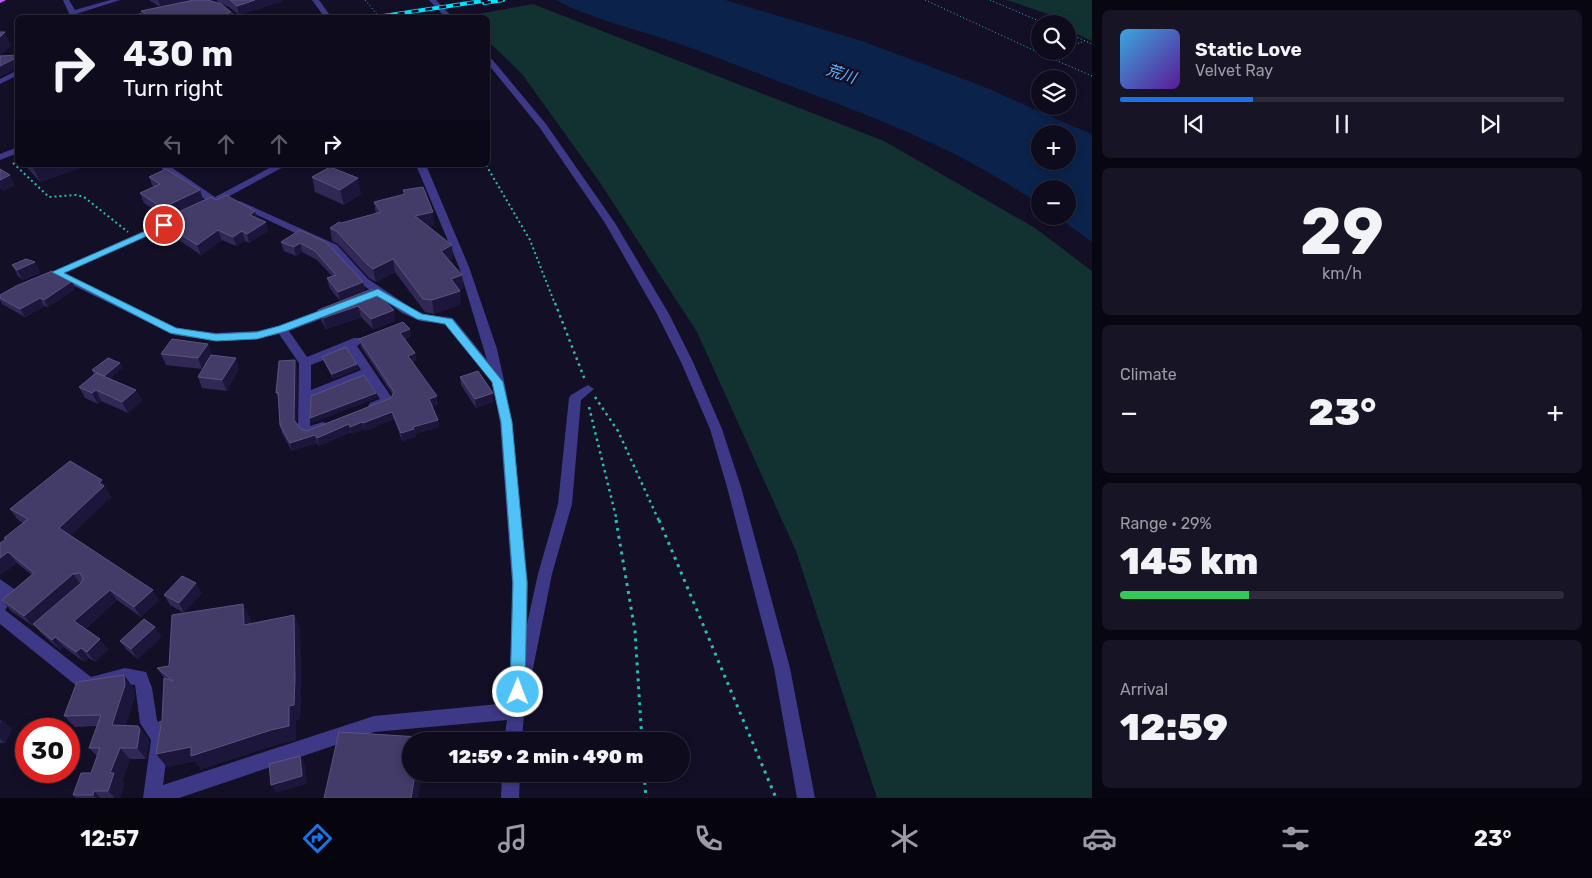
<!DOCTYPE html>
<html lang="en">
<head>
<meta charset="utf-8">
<style>
	:root { --surface:#0e0b1d; --page:#171426; --text:#f1f3f6; --muted:#9b9ba4; --line:#2e2b3b; --accent:#1a73e8 }
	body { margin:0; font-family:Rubik,"Noto Sans JP",sans-serif; background:var(--page); color:var(--text); height:100vh; display:flex; flex-direction:column; font-size:19px; white-space:nowrap }
	* { box-sizing:border-box; margin:0 }
	p { font-size:16px; color:var(--muted) }
	.icon { flex:none; width:28px; height:28px; fill:none; stroke:currentColor; stroke-width:2; stroke-linecap:round; stroke-linejoin:round }
	.map { position:relative; flex:1; overflow:hidden }
	.panel { display:flex; flex-direction:column; gap:10px; padding:10px; background:#080610; width:500px }
	.panel>* { flex:none }
	.top-card { position:absolute; left:15px; top:15px; width:475px; height:152px; border-radius:8px; box-shadow:0 2px 8px #0003,0 0 0 1px var(--line); background:#0e0b1d; color:var(--text); overflow:hidden }
	.buttons { position:absolute; left:1031px; top:15px; display:grid; gap:10px }
	.buttons a { display:grid; place-items:center; width:45px; height:45px; border-radius:50%; background:var(--surface); box-shadow:0 2px 8px #0003,0 0 0 1px var(--line); font-size:25px }
	.speed { position:absolute; left:15px; top:718px; display:flex; gap:10px; font-size:25px; font-weight:700; text-align:center }
	.speed>* { display:grid; place-content:center; width:65px; height:65px; border-radius:50%; background:var(--surface); box-shadow:0 2px 8px #0003,0 0 0 1px var(--line); line-height:1 }
	.speed .limit { border:8px solid #d22; background:#fff; color:#111 }
	.pin { position:absolute; display:grid; place-items:center; width:42px; height:42px; color:#fff; margin:-21px; border:2px solid #fff; border-radius:50%; box-shadow:0 1px 5px #0007 }
	.me { position:absolute; width:55px; margin:-28px; rotate:1deg; stroke-linejoin:round; filter:drop-shadow(0 0 4px #0008) }
	.turn { display:flex; align-items:center; gap:18px; height:105px; padding:0 25px; font-size:22px }
	.turn .icon { width:65px; height:65px; stroke-width:2.5 }
	.turn b { display:block; font-size:35px; line-height:42px }
	.lanes { display:flex; align-items:center; height:48px; padding:0 25px; background:#0003; justify-content:center; gap:25px; direction:ltr }
	.lanes .off { opacity:.35 }
	.big { font-size:38px; font-weight:800; line-height:1.1 }
	.panel .tile { flex:1; display:flex; flex-direction:column; justify-content:center; gap:8px; min-width:0; padding:0 18px; border-radius:8px; background:var(--page) }
	.panel .dial { align-items:center; gap:0 }
	.dial b { font-size:65px; line-height:1 }
	.song { display:flex; align-items:center; gap:15px }
	.cover { width:60px; height:60px; border-radius:8px; background:linear-gradient(135deg,hsl(200 70% 55%),hsl(270 70% 35%)) }
	.played { height:5px; border-radius:2px; background:linear-gradient(90deg,var(--accent) 30%,var(--line) 30%) }
	.keys { display:flex; justify-content:space-around; direction:ltr }
	.heat { display:flex; justify-content:space-between; align-items:center; font-size:28px; direction:ltr }
	.charge { height:8px; border-radius:4px; background:linear-gradient(90deg,#34c759 29%,var(--line) 0) }
	.trip { position:absolute; left:402px; top:732px; width:288px; height:50px; border-radius:25px; background:var(--surface); box-shadow:0 2px 8px #0003,0 0 0 1px var(--line); font-weight:800; line-height:50px; text-align:center }
	.menu { display:flex; height:80px; justify-content:space-around; align-items:center; background:#06040c; color:var(--muted) }
	.menu .icon { width:35px; height:35px }
	.menu .current { color:var(--accent) }
	.menu b { font-size:22px; color:var(--text) }
	main { display:flex; flex:1; min-height:0 }
	.map>svg:first-child { display:block }
</style>
</head>
<body>
<main>
<div class="map">
<svg width="1092" height="798" viewBox="0 0 1092 798">
	<rect width="100%" height="100%" fill="#130f27"/>
	<g fill="#123231">
		<polygon points="1007,0 1092,0 1092,41 1068,30 1068,24 1065,24 1066,18 1056,17"/>
		<polygon points="533,4 884,141 1035,228 1092,271 1092,798 877,798 796,551 697,332 599,181 522,74 488,41 488,18 462,17"/>
	</g>
	<path fill="#0b224a" fill-rule="evenodd" d="M556,0H725L862,41L982,86L1089,133L1092,135V242L1056,216H1068V189H1040V205C969,155 890,123 809,93C765,76 721,59 677,43C637,29 593,20 556,0ZM1040,134H1068V161H1040Z"/>
	<g fill="none" stroke-linecap="round" stroke-linejoin="round">
		<g stroke="#2dbcb4" stroke-width="1" stroke-dasharray="1 2.5" stroke-linecap="butt">
			<polyline points="365,0 380,18"/>
			<polyline points="925,0 1044,55"/>
			<polyline points="990,0 1046,24"/>
			<polyline points="1068,33 1092,44"/>
			<polyline points="1068,47 1085,41"/>
			<polyline points="1055,51 1044,55 1092,76"/>
		</g>
		<g stroke="#2dbcb4" stroke-width="2" stroke-dasharray="2 3" stroke-linecap="butt">
			<polyline points="13,163 49,197 76,195 84,197 128,232"/>
			<polyline points="486,165 530,240 555,304"/>
		</g>
		<g stroke="#2dbcb4" stroke-width="2.5" stroke-dasharray="2.5 4" stroke-linecap="butt">
			<polyline points="555,303 585,380"/>
			<polyline points="595,397 618,431 659,521"/>
			<polyline points="589,407 617,521"/>
		</g>
		<g stroke="#2dbcb4" stroke-width="3" stroke-dasharray="3 5" stroke-linecap="butt">
			<polyline points="616,520 635,631 642,741"/>
			<polyline points="659,520 776,798"/>
			<polyline points="644,774 646,798"/>
		</g>
		<g fill="#3d3987" fill-rule="evenodd">
			<polygon points="63,0 69,0 75,10 110,0 120,0 76,14 78,18 71,18"/>
			<polygon points="312,0 319,0 332,18 325,18"/>
			<polygon points="429,0 436,0 453,18 446,18"/>
			<polygon points="216,5 220,5 240,18 231,18 216,7"/>
			<polygon points="158,8 160,9 160,11 136,18 123,18"/>
			<polygon points="488,58 491,58 546,124 615,223 669,314 693,362 722,429 741,487 790,668 815,798 797,798 774,668 727,487 710,429 681,362 657,314 605,223 540,128 488,64"/>
			<polygon points="18,70 18,75 0,84 0,79"/>
			<polygon points="18,147 18,153 0,160 0,154"/>
			<polygon points="157,165 168,165 215,197 275,165 287,165 213,205"/>
			<path d="M416,165H426L469,267L497,349L503,376L512,422L528,583L527,624L538,574L558,504L569,398L571,395L588,385L594,389L581,400L572,504L552,574L524,713L522,741H504L507,720L374,732L179,798H143L151,740L140,723L135,685C118,683 98,697 83,691L0,624V579L14,589L17,594L5,610L91,677L125,668L146,672L152,688L157,720L169,738L163,785L374,716L509,703L515,682L510,676L512,583L500,422L492,382L445,324L420,321L402,313L360,283L329,249L234,204L239,201L242,202L337,245L368,279L410,307L423,314L453,318L487,360L459,267Z"/>
			<path d="M179,215L184,218L183,220L65,273L177,328L216,333L257,331L279,326L331,306H339L341,309L339,312L289,331L307,357L354,338H362L364,341L357,346L392,398L394,401L392,404L374,411L370,409L368,406L370,403L380,399L366,378L311,400L310,426L323,422L328,424L329,427L328,430L309,437L304,435L298,428L299,363L279,334L257,339L216,341L174,335L56,277L51,278L46,275ZM348,350L361,370L311,390V365Z"/>
			<polygon points="502,774 520,774 519,798 501,798"/>
		</g>
		<polygon fill="#c35cff" fill-rule="evenodd" points="0,0 6,0 0,3"/>
		<g stroke="#01e4ff" stroke-width="4">
			<g id="rail">
				<polyline points="484,3 503,0"/>
				<polyline points="370,18 489,0"/>
			</g>
		</g>
		<use href="#rail" stroke="#130f27" stroke-width="2.5" stroke-dasharray="7" stroke-linecap="butt"/>
	</g>
	<g fill="#312856">
		<polygon points="149,0 208,0 233,18 143,18 141,11 160,7"/>
		<polygon points="217,0 283,0 283,1 239,15 229,7 217,2"/>
		<polygon points="25,165 88,165 40,182"/>
		<polygon points="149,177 200,190 203,200 165,217 144,203 140,193 153,187"/>
		<polygon points="312,177 361,194 344,205 315,192"/>
		<polygon points="403,190 434,225 428,226 453,258 449,260 462,275 463,288 459,290 461,304 434,314 425,312 395,272 376,282 369,278 338,244 332,241 330,228 341,223 376,214 374,202 404,195"/>
		<polygon points="216,200 257,218 268,231 249,243 245,241 236,246 222,240 201,255 168,233 165,224 173,219 172,215"/>
		<polygon points="300,230 363,282 365,291 340,301 329,287 327,278 332,276 317,260 302,252 296,256 284,251 281,242"/>
		<polygon points="35,262 40,273 23,280 18,276 12,265"/>
		<polygon points="75,289 48,307 44,306 25,317 2,304 0,300 0,295"/>
		<polygon points="372,289 395,321 373,329 361,317 326,329 321,320 318,310"/>
		<polygon points="411,336 405,339 415,353 416,361 413,362 438,404 432,406 438,420 439,427 415,434 416,437 402,441 394,419 365,431 364,429 352,434 351,432 319,446 317,443 292,451 282,433 280,425 279,399 276,393 297,367 296,423 301,429 307,431 391,398 393,395 361,347 359,339"/>
		<polygon points="161,354 212,354 202,369 166,365"/>
		<polygon points="322,357 357,364 358,369 333,379 324,362"/>
		<polygon points="120,363 122,368 110,378 142,400 128,413 101,401 98,404 85,398 79,387 94,375 92,370"/>
		<polygon points="239,369 227,391 202,388 198,377"/>
		<polygon points="460,377 493,393 493,402 476,408 461,385"/>
		<polygon points="108,491 108,492 111,497 70,535 159,600 141,617 117,600 85,629 108,649 95,662 89,658 84,662 64,647 60,650 42,634 34,625 33,626 11,611 2,600 32,575 17,563 0,575 6,539 4,538 23,523 18,520 10,509"/>
		<polygon points="202,593 184,613 170,605 164,595"/>
		<polygon points="294,615 300,630 301,693 300,719 296,720 296,740 278,744 201,769 195,761 167,767 162,721 165,679 157,668 169,666 251,619 251,624"/>
		<polygon points="155,627 161,637 138,659 127,650 120,641"/>
		<polygon points="133,687 135,696 125,726 138,726 149,740 146,759 130,759 122,781 124,784 120,798 76,798 73,795 91,773 97,756 89,748 97,726 75,727 64,716"/>
		<polygon points="0,720 12,729 5,743 0,743"/>
	</g>
	<g fill="#1d163b">
		<polygon points="158,0 194,0 161,8"/>
		<polygon points="255,0 283,0 283,1 239,15 237,6"/>
		<polygon points="231,12 233,18 218,18"/>
		<polygon points="172,14 173,18 158,18"/>
		<polygon points="5,32 11,46 0,56 0,37"/>
		<polygon points="14,59 17,69 0,77 0,66"/>
		<polygon points="32,165 88,165 40,182"/>
		<polygon points="10,175 15,186 2,191 0,188 0,180"/>
		<polygon points="358,178 361,194 344,205 340,190"/>
		<polygon points="200,190 203,200 165,217 162,208"/>
		<polygon points="255,211 258,221 250,215"/>
		<polygon points="433,212 434,225 416,229 415,216"/>
		<polygon points="266,222 268,231 249,243 247,234"/>
		<polygon points="218,230 222,240 201,255 197,245"/>
		<polygon points="242,231 245,241 236,246 233,237"/>
		<polygon points="300,243 302,252 296,256 294,247"/>
		<polygon points="452,245 453,258 443,264 441,251"/>
		<polygon points="393,259 395,272 376,282 373,269"/>
		<polygon points="35,262 40,273 23,280 17,270"/>
		<polygon points="462,275 463,288 452,292 451,279"/>
		<polygon points="72,281 75,289 48,307 44,300"/>
		<polygon points="363,282 365,291 340,301 338,292"/>
		<polygon points="460,291 461,304 434,314 432,300"/>
		<polygon points="40,298 44,306 25,317 20,309"/>
		<polygon points="358,306 361,317 326,329 323,318"/>
		<polygon points="394,310 395,321 373,329 371,319"/>
		<polygon points="410,329 411,336 401,340 400,333"/>
		<polygon points="208,344 212,354 202,369 198,358"/>
		<polygon points="415,353 416,361 409,364 408,356"/>
		<polygon points="236,358 239,369 227,391 222,380"/>
		<polygon points="295,360 297,367 296,428 294,420"/>
		<polygon points="120,363 122,368 106,381 104,376"/>
		<polygon points="357,364 358,369 333,379 332,374"/>
		<polygon points="96,390 101,401 98,404 92,393"/>
		<polygon points="136,390 142,400 128,413 122,402"/>
		<polygon points="376,393 377,398 312,423 310,418"/>
		<polygon points="493,393 493,402 476,408 475,399"/>
		<polygon points="437,396 438,404 430,406 429,399"/>
		<polygon points="392,412 394,419 365,431 363,423"/>
		<polygon points="438,420 439,427 415,434 416,437 402,441 401,433 413,427"/>
		<polygon points="362,422 364,429 352,434 350,427"/>
		<polygon points="349,424 351,432 319,446 317,438"/>
		<polygon points="315,435 317,443 292,451 290,443"/>
		<polygon points="102,480 111,497 67,539 59,528"/>
		<polygon points="8,552 17,563 0,575 0,558"/>
		<polygon points="73,574 81,585 33,626 24,616"/>
		<polygon points="196,583 202,593 184,613 179,603"/>
		<polygon points="110,590 117,600 82,631 74,621"/>
		<polygon points="153,590 159,600 141,617 134,607"/>
		<polygon points="243,604 251,619 252,640 244,625"/>
		<polygon points="294,615 300,630 301,693 300,719 296,720 296,740 278,744 201,769 195,761 167,767 156,754"/>
		<polygon points="155,627 161,637 138,659 131,649"/>
		<polygon points="55,637 64,647 60,650 52,640"/>
		<polygon points="100,639 108,649 95,662 87,652"/>
		<polygon points="81,648 89,658 84,662 76,652"/>
		<polygon points="124,675 133,687 135,696 122,736 112,725"/>
		<polygon points="2,720 12,729 5,743 0,739 0,724"/>
		<polygon points="138,726 149,740 146,759 137,748"/>
		<polygon points="120,748 130,759 122,781 124,784 120,798 115,798 108,791 110,773"/>
		<polygon points="300,756 305,764 307,784 276,793 271,785"/>
		<polygon points="415,774 422,774 418,798 411,798"/>
		<polygon points="94,791 101,798 96,798 93,795"/>
	</g>
	<g fill="#433b68" stroke="#5b5380">
		<polygon points="194,0 208,0 221,4 231,12 218,18 198,18 191,15 185,18 181,18 172,14 158,18 152,18 141,11"/>
		<polygon points="230,0 255,0 237,6"/>
		<polygon points="0,32 5,32 0,37"/>
		<polygon points="18,55 18,66 16,66 14,59 0,66 0,56"/>
		<polygon points="330,167 358,178 340,190 312,177"/>
		<polygon points="0,169 10,175 0,180"/>
		<polygon points="166,169 200,190 162,208 140,193 160,184 149,177"/>
		<polygon points="423,187 433,212 415,216 452,245 441,251 462,275 451,279 460,291 432,300 423,299 393,259 373,269 367,264 336,231 330,228 339,222 341,223 381,212 374,202 405,194 403,190"/>
		<polygon points="226,195 255,211 250,215 266,222 247,234 242,231 233,237 218,230 197,245 165,224 176,218 172,215 211,197 216,200"/>
		<polygon points="300,230 326,242 363,282 338,292 327,278 336,275 315,251 300,243 294,247 281,242"/>
		<polygon points="26,259 35,262 17,270 12,265"/>
		<polygon points="52,271 72,281 44,300 40,298 20,309 0,298 0,295 16,286"/>
		<polygon points="372,289 394,310 371,319 358,306 323,318 318,310"/>
		<polygon points="403,322 410,329 400,333 415,353 408,356 437,396 429,399 438,420 413,427 414,429 401,433 392,412 363,423 362,422 350,427 349,424 317,438 315,435 290,443 280,425 278,392 276,393 279,361 295,360 294,420 301,429 307,431 391,398 394,392 359,339"/>
		<polygon points="172,339 208,344 198,358 161,354"/>
		<polygon points="346,347 357,364 332,374 322,357"/>
		<polygon points="211,355 236,358 222,380 198,377"/>
		<polygon points="108,358 120,363 104,376 92,370"/>
		<polygon points="478,371 493,393 475,399 460,377"/>
		<polygon points="96,373 136,390 122,402 96,390 92,393 79,387"/>
		<polygon points="364,375 376,393 310,418 311,396"/>
		<polygon points="70,461 102,480 99,483 104,486 59,528 153,590 134,607 110,590 74,621 100,639 87,652 81,648 76,652 55,637 52,640 33,624 81,583 83,578 80,573 73,574 24,616 2,600 34,573 8,552 0,558 0,543 6,539 4,538 28,519 10,509"/>
		<polygon points="182,576 196,583 179,603 164,595"/>
		<polygon points="243,604 244,625 294,615 295,679 294,705 289,706 289,726 271,730 191,756 191,747 156,754 161,725 159,722 162,721 164,678 173,681 157,668 169,666 172,615"/>
		<polygon points="144,619 155,627 131,649 120,641"/>
		<polygon points="124,675 125,685 112,725 138,726 140,729 137,748 120,748 110,773 114,773 108,791 94,791 93,795 73,795 81,773 91,773 100,748 89,748 101,715 64,716 77,682"/>
		<polygon points="339,732 420,737 420,741 411,741 411,774 415,774 411,798 324,798"/>
		<polygon points="300,756 302,776 271,785 269,764"/>
	</g>
	<polygon fill="#4fc3f7" stroke="#337fa1" points="164,223 168,225 167,227 64,273 176,328 216,334 257,332 279,326 378,289 422,314 452,319 503,382 512,422 527,583 525,692 523,698 518,700 512,698 510,692 513,583 501,422 492,382 445,324 417,319 377,296 286,331 257,339 216,341 170,333 52,272"/>
	<g text-anchor="middle" stroke-width="5" stroke-linejoin="round" paint-order="stroke">
		<g font-size="15" font-style="italic" fill="#63b6ff" stroke="#130f27">
			<text transform="translate(841 74) rotate(18)" y="5">荒川</text>
		</g>
	</g>
</svg>
<div class="buttons">
<a><svg class="icon" aria-label="search" viewBox="0 0 24 24"><circle cx="10" cy="10" r="6"/><path d="M15 15l6 6"/></svg></a>
<a><svg class="icon" aria-label="layers" viewBox="0 0 24 24"><path d="M12 4l9 5-9 5-9-5zM3 14l9 5 9-5"/></svg></a>
<a>+</a>
<a>−</a>
</div>
<div class="speed"><div class="limit">30</div></div>
<div class="pin" style="left:164px;top:225px;background:#d93025"><svg class="icon" aria-label="arrive" viewBox="0 0 24 24"><path d="M6 21V4h12l-3 4 3 4H6"/></svg></div>
<svg class="me" style="left:518px;top:692px" viewBox="-20 -20 40 40"><circle r="17" fill="#4fc3f7" stroke="#fff" stroke-width="3"/><path d="M0-11L8 9 0 5-8 9z" fill="#fff"/></svg>
<div class="trip">12:59 · 2 min · 490 m</div>
<div class="top-card">
<div class="turn"><svg class="icon" aria-label="right" viewBox="0 0 24 24"><path d="M7 20v-9h11M14 6l5 5-5 5"/></svg><div><b>430 m</b>Turn right</div></div>
<div class="lanes"><svg class="icon off" aria-label="left" viewBox="0 0 24 24"><path d="M17 20v-9H6M10 6l-5 5 5 5"/></svg><svg class="icon off" aria-label="ahead" viewBox="0 0 24 24"><path d="M12 20V5M6 11l6-6 6 6"/></svg><svg class="icon off" aria-label="ahead" viewBox="0 0 24 24"><path d="M12 20V5M6 11l6-6 6 6"/></svg><svg class="icon" aria-label="right" viewBox="0 0 24 24"><path d="M7 20v-9h11M14 6l5 5-5 5"/></svg></div>
</div>
</div>
<section class="panel">
<div class="tile">
<div class="song"><i class="cover"></i><div><b>Static Love</b><p>Velvet Ray</p></div></div>
<div class="played"></div>
<div class="keys"><svg class="icon" aria-label="previous" viewBox="0 0 24 24"><path d="M18 5L8 12l10 7zM5 5v14"/></svg><svg class="icon" aria-label="pause" viewBox="0 0 24 24"><path d="M8 5v14M16 5v14"/></svg><svg class="icon" aria-label="next" viewBox="0 0 24 24"><path d="M6 5l10 7-10 7zM19 5v14"/></svg></div>
</div>
<div class="tile dial"><b>29</b><p>km/h</p></div>
<div class="tile"><p>Climate</p>
<div class="heat"><a>−</a><b class="big">23°</b><a>+</a></div>
</div>
<div class="tile"><p>Range · 29%</p><b class="big">145 km</b><div class="charge"></div></div>
<div class="tile"><p>Arrival</p><b class="big">12:59</b></div>
</section>
</main>
<nav class="menu">
<b>12:57</b>
<svg class="icon current" aria-label="directions" viewBox="0 0 24 24"><path d="M12 3l9 9-9 9-9-9zM9 14v-3h6M13 9l2 2-2 2"/></svg>
<svg class="icon" aria-label="music" viewBox="0 0 24 24"><path d="M9 18V5l10-2v13"/><circle cx="6" cy="18" r="3"/><circle cx="16" cy="16" r="3"/></svg>
<svg class="icon" aria-label="phone" viewBox="0 0 24 24"><path d="M5 4h4l2 5-3 2q2 4 5 5l2-3 5 2v4C11 20 4 13 5 4z"/></svg>
<svg class="icon" aria-label="climate" viewBox="0 0 24 24"><path d="M12 3v18M4 7l16 10M4 17L20 7"/></svg>
<svg class="icon" aria-label="car" viewBox="0 0 24 24"><path d="M5 17H2v-5l4-1 3-4h7l3 4 3 1v5h-3M9 17h6M6 11h13"/><circle cx="7" cy="17" r="2"/><circle cx="17" cy="17" r="2"/></svg>
<svg class="icon" aria-label="filters" viewBox="0 0 24 24"><path d="M4 7h16M4 17h16"/><circle cx="9" cy="7" r="2"/><circle cx="15" cy="17" r="2"/></svg>
<b>23°</b>
</nav>
</body>
</html>
